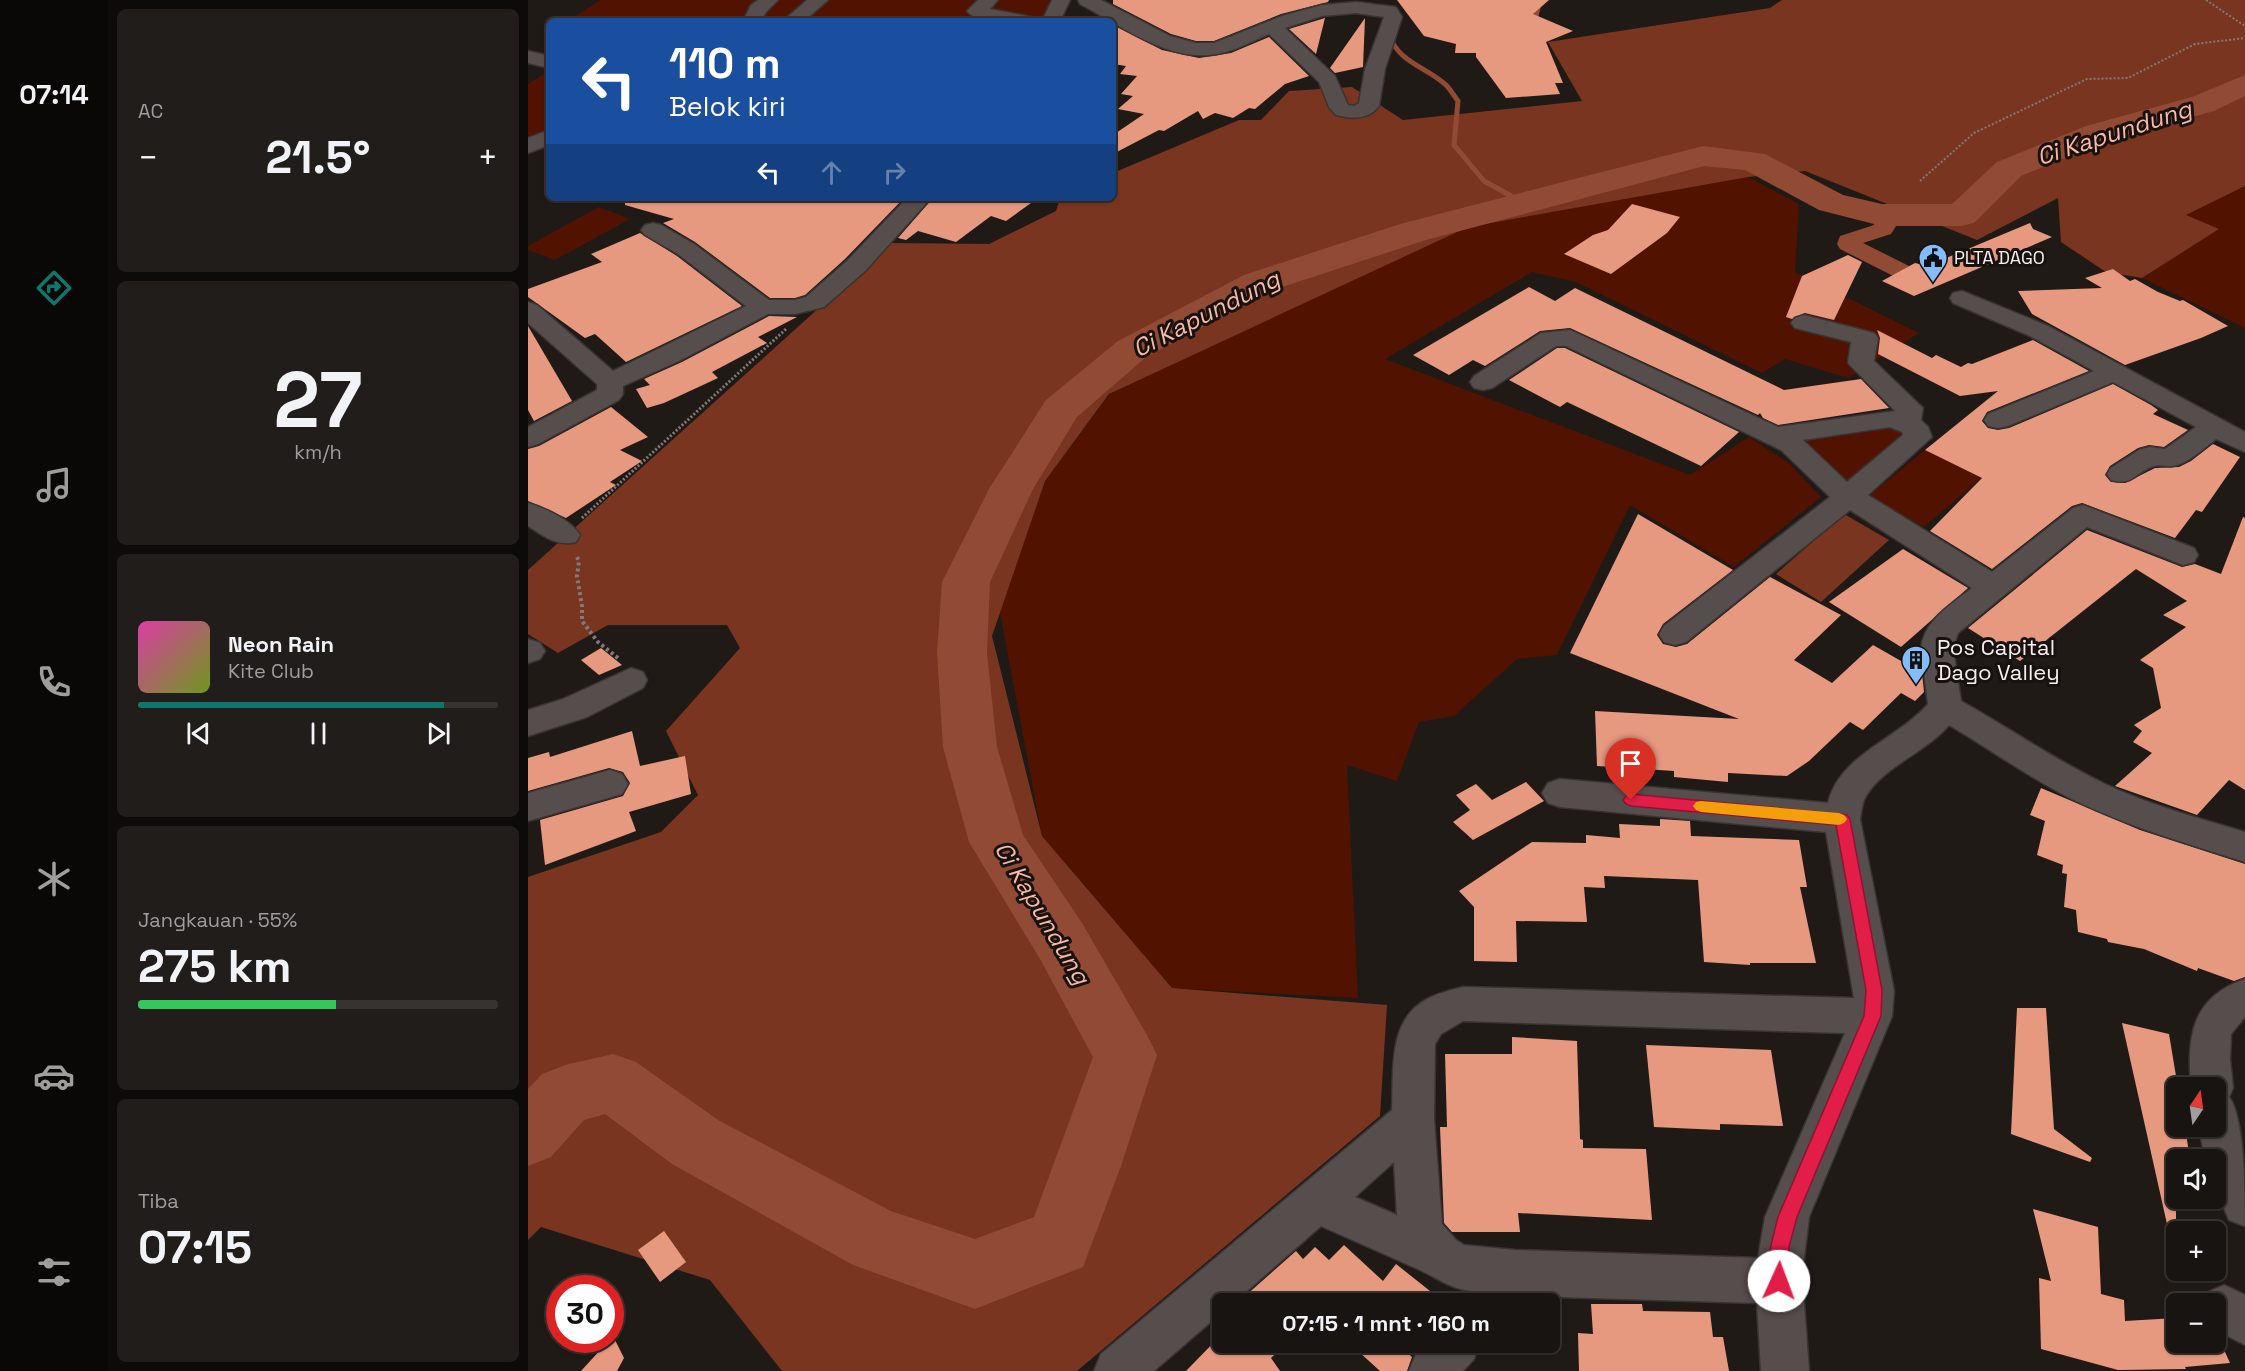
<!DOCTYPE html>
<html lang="id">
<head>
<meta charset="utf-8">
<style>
	:root { --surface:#181411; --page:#211d1a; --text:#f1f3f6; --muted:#9f9e9f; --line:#363331; --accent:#0f766e }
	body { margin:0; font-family:"Space Grotesk",sans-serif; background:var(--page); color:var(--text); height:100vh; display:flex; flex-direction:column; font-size:22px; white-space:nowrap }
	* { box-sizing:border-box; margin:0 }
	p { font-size:20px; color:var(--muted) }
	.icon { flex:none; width:33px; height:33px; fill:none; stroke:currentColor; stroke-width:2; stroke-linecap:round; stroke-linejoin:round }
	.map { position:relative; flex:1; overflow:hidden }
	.details { display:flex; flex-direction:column; gap:9px; padding:9px; background:#0d0b09; width:420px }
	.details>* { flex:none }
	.hud { position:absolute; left:18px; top:18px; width:570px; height:183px; border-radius:9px; box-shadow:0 2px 4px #0004,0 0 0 2px var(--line); background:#1a4fa0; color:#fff; overflow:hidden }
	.needle { width:39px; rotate:13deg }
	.fabs { position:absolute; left:1638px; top:1077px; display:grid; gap:12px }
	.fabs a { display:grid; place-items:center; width:60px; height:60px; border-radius:9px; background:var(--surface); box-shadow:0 2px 4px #0004,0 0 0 2px var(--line); font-size:30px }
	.speed { position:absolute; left:18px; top:1275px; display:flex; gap:12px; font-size:30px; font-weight:700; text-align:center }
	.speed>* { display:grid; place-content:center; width:78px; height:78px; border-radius:50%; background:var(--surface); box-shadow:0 2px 4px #0004,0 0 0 2px var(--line); line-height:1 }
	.speed .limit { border:9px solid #d22; background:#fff; color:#111 }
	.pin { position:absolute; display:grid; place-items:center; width:51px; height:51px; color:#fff; margin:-62px -26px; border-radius:50% 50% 50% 0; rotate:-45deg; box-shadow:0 0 6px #0007 }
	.pin .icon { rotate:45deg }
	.me { position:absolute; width:66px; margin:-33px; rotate:2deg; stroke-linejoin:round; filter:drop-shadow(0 0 4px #0008) }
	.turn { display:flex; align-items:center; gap:21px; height:126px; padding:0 24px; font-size:27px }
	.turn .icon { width:78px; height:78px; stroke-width:2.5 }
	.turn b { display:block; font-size:42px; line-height:51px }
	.lanes { display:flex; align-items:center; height:57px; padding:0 24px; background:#0003; justify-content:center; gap:30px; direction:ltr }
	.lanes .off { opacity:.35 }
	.big { font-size:45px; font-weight:600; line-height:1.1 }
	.details .card { flex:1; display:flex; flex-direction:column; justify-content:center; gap:9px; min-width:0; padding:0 21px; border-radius:9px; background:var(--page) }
	.details .dial { align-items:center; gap:0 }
	.dial b { font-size:78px; line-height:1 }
	.song { display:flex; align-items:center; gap:18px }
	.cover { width:72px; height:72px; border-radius:9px; background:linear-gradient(135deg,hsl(320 70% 55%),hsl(80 70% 35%)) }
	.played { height:6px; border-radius:3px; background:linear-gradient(90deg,var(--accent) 85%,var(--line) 85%) }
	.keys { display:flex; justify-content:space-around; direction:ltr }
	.heat { display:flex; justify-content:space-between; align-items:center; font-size:33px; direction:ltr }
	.charge { height:9px; border-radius:4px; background:linear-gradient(90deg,#34c759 55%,var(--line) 0) }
	.trip { position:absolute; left:684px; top:1293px; width:348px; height:60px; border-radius:9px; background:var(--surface); box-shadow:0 2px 4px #0004,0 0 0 2px var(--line); font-weight:600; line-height:60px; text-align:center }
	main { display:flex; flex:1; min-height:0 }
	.tab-bar { display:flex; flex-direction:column; width:108px; justify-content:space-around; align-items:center; background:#0a0807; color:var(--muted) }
	.tab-bar .icon { width:42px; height:42px }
	.tab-bar .active { color:var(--accent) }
	.tab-bar b { font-size:27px; color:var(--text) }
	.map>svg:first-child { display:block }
</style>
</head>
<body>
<main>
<nav class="tab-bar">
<b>07:14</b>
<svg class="icon active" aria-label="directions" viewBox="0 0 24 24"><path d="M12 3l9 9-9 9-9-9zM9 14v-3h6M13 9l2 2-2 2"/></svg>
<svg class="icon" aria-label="music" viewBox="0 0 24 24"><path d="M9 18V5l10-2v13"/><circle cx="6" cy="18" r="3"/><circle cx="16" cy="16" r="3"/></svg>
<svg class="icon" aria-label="phone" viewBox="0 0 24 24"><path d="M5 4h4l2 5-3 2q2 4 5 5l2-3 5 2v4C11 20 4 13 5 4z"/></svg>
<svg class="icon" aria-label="climate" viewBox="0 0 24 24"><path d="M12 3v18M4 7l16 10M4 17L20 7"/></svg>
<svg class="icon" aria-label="car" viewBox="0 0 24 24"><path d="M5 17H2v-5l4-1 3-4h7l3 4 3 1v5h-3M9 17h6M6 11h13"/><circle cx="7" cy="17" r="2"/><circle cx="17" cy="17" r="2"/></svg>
<svg class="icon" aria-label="filters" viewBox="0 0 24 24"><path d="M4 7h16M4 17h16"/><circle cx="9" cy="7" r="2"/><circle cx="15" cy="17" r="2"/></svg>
</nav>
<section class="details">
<div class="card"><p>AC</p>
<div class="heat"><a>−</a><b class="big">21.5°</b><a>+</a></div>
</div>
<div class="card dial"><b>27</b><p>km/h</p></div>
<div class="card">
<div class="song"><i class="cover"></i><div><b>Neon Rain</b><p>Kite Club</p></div></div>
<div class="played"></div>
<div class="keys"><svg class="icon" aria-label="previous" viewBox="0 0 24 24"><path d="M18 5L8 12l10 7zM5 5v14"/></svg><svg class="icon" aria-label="pause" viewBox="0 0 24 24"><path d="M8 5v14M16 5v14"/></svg><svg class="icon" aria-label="next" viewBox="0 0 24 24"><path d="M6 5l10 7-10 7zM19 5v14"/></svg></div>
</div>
<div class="card"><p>Jangkauan · 55%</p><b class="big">275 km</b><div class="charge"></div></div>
<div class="card"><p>Tiba</p><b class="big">07:15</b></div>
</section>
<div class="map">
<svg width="1717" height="1371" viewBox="0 0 1717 1371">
	<rect width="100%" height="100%" fill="#201a17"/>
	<g fill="#511200">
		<polygon points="73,0 529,0 515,21 39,21"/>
		<polygon points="21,71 21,144 0,139 0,84"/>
		<polygon points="1220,177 1271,204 1267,272 1391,333 1320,378 1257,359 1234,373 1048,282 1004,272 857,359 1162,475 1221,437 1262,464 1293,497 1206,567 1102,505 1029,655 989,659 926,716 891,722 869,781 819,765 830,998 644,988 514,836 471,607 517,481 582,394 741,294 940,227 1126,189"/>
		<polygon points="1717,186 1717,328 1614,278 1690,229 1658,215"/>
		<polygon points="71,207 102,219 27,260 0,250 0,246"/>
		<polygon points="1363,421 1383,428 1319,493 1255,437"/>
		<polygon points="1397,450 1453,478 1396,527 1339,497"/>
	</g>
	<g fill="#79351f">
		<polygon points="1254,0 1717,0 1717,186 1658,215 1691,229 1614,278 1578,272 1533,242 1530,198 1449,240 1277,171 1220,177 940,227 581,394 517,481 464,636 514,836 644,988 859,1005 852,1116 549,1371 254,1371 182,1280 13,1227 0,1240 0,877 133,832 170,795 138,731 212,648 199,625 80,625 30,653 0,634 0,570 363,243 461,244 528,211 532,198 585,198 585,173 711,120 733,120 761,91 824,87 875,120 1054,101 1020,42 1242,8"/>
		<polygon points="1316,514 1361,540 1293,602 1248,574"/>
	</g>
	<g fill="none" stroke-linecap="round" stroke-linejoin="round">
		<g stroke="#914b34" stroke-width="5">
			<polyline points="999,20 1008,16 1012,0"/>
			<path d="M861,35C871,63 899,67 918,85C923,90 926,96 930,101L926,145L956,181L996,203"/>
		</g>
		<polygon fill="#914b34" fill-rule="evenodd" points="1354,209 1361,211 1368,226 1363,234 1335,243 1393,272 1396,277 1393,282 1385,284 1377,282 1312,249 1309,244 1312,236 1346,225 1344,215 1347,211"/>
		<polygon fill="#914b34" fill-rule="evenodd" points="1717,75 1717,96 1686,111 1582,140 1493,176 1446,223 1433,226 1354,226 1291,210 1217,170 1176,166 898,240 742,291 618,357 549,417 505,489 462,582 459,653 469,747 495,835 554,923 619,1035 629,1055 593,1166 555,1267 447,1309 325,1265 144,1164 77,1114 56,1120 23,1157 0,1166 0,1089 14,1074 37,1065 85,1054 108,1062 190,1120 363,1211 447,1239 506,1217 565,1057 512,959 441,842 415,747 409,653 414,582 461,489 518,400 590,341 716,275 872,224 1175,146 1237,154 1315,195 1354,204 1424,204 1469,162 1558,126 1664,97"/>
	</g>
	<g fill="#e7997f">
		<polygon points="585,0 801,0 800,2 753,14 686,41 668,41 643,34 585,4"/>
		<polygon points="869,0 1021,0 1005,14 1045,31 1018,42 1035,83 1027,83 1032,94 978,98 948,57 948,53 927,53 928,44 896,36"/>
		<polygon points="797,18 788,54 761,29"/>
		<polygon points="837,18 835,67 807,73 802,68"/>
		<polygon points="585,25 634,50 671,58 703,53 741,37 781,76 757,84 727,109 721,108 705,118 687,113 675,119 670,111 636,131 631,130 585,154 585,135 616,114 590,109 605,96 593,94 609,76 592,74 598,66 585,64"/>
		<polygon points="97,198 376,198 317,259 277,295 267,298 242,298 167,242 135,223 146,219 97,205"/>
		<polygon points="405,198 510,198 478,221 463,216 428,242 390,231 378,240 370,238"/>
		<polygon points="1104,204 1152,217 1139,233 1083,274 1036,254 1065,235 1080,230"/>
		<polygon points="1502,223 1505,229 1524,237 1386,296 1354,281 1387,263 1399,266"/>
		<polygon points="112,233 149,256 214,306 98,362 67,334 57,338 0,297 0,289 74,262 63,254"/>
		<polygon points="1320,255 1334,262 1306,320 1277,313 1264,319 1258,317 1274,276"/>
		<polygon points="1585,269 1602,281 1607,279 1630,292 1652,301 1655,300 1700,326 1673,338 1597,365 1504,314 1490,291 1574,288 1557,278"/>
		<polygon points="1001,287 1027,301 1047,288 1256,390 1333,379 1361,408 1250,425 1235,418 1232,413 1230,415 1042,328 1012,331 957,366 945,360 921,375 885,355"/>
		<polygon points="241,316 269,317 230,337 239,343 184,372 190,378 136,403 119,408 108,389 122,385 116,379 154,362"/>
		<polygon points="0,326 44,401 6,421 0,410"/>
		<polygon points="1349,330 1404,358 1408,355 1433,367 1440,363 1444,364 1505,340 1561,371 1459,412 1454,421 1460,428 1470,430 1481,428 1585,384 1623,405 1630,410 1625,414 1660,430 1636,447 1621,445 1610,448 1582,466 1577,475 1583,482 1597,483 1627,468 1651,467 1663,461 1685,444 1712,457 1674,512 1668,510 1647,538 1554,503 1544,506 1464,569 1402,531 1454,478 1397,450 1470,391 1432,396 1350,354 1352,338"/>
		<polygon points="1029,348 1037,348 1211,432 1173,466 1039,402 1032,407 981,380"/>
		<polygon points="83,407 120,437 92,450 114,461 82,482 88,485 38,518 0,501 0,449 11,446"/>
		<polygon points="1110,514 1205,570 1135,624 1129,635 1135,644 1148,647 1159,644 1242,577 1313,615 1266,660 1304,683 1345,645 1394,673 1396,692 1387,701 1373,693 1335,730 1322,722 1281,761 1259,776 1200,773 1200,782 1146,777 1146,771 1069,766 1067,711 1211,719 1042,653"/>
		<polygon points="1715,517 1717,518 1717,790 1701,780 1669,815 1587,786 1624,753 1605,742 1614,731 1606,725 1633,708 1625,668 1612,660 1658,627 1635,615 1659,601 1608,569 1492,661 1440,628 1559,530 1654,567 1667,564 1693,574"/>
		<polygon points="1375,549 1440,588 1373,647 1301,602"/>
		<polygon points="73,648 94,665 71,675 53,660"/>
		<polygon points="104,731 112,766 157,756 163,794 101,812 108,831 17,865 12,820 95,796 102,783 95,772 81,768 0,791 0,758 21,752 22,757"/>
		<polygon points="998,782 1016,801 945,840 925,822 942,810 928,795 948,784 964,800"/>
		<polygon points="1513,788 1612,830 1717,864 1717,977 1706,981 1670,968 1669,971 1616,949 1580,942 1579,939 1550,932 1548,910 1536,907 1539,874 1534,873 1535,865 1509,855 1517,821 1502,815"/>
		<polygon points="1132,819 1162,821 1163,836 1271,840 1279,887 1272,887 1288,963 1222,963 1222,965 1176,962 1170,880 1076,876 1077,888 1056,887 1059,922 988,921 989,962 946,961 946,907 931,891 1004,842 1058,843 1058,835 1092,838 1091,824 1132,826"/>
		<polygon points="1489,1008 1518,1008 1526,1129 1564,1158 1562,1162 1483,1134"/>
		<polygon points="1594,1023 1641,1034 1650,1088 1648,1126 1657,1126 1662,1160 1648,1160 1648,1223 1639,1224"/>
		<polygon points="984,1037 1049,1041 1052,1139 1055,1140 1055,1148 1118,1149 1124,1220 990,1213 992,1232 924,1232 916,1223 912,1127 919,1127 917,1054 984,1054"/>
		<polygon points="1118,1045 1243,1050 1255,1126 1192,1124 1192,1130 1126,1127"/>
		<polygon points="1505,1209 1570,1227 1573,1294 1596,1300 1597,1321 1648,1318 1648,1342 1688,1342 1688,1332 1702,1363 1657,1367 1658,1369 1590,1370 1513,1349 1511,1278 1523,1281"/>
		<polygon points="136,1231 158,1262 132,1282 110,1250"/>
		<polygon points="816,1245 855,1281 868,1264 902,1291 892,1304 708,1304 768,1251 775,1259 787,1247 801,1260"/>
		<polygon points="1063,1304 1114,1304 1115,1311 1182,1312 1185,1337 1195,1337 1201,1371 1051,1371 1050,1333 1065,1334"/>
		<polygon points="694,1334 694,1342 760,1342 743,1358 752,1371 658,1371"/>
		<polygon points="85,1336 96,1358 89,1371 53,1371"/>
		<polygon points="820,1342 872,1342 871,1345 884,1357 879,1371 852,1371"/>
	</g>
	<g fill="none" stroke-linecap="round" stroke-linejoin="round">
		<g stroke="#393433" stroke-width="3">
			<g id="minor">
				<polygon points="230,0 250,0 238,12 233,21 215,21 223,5"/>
				<polygon points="279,0 300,0 276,21 255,21"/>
				<path d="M450,0H470L462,9L504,17L506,21C490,21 449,25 439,11Z"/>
				<polygon points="524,0 542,0 532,21 514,21"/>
				<path d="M550,0H573L642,36L668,43H686L754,16L794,5L828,2L868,7L874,17L857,69L851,106C841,120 823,119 808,115L801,107L791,82L741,34C724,41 708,51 689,54C641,63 592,25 552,4ZM828,13L856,17L837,69L831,103L826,106L820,105L807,76L757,28L794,16Z"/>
				<polygon points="0,51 21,56 21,68 0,63"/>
				<polygon points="21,130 21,145 0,153 0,138"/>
				<polygon points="379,198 403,198 337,271 296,307 267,314 240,314 153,360 95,386 95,394 91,400 10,444 0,447 0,427 69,390 69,384 0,323 0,302 9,305 85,371 218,306 150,254 117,235 113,230 117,225 125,223 133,225 166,244 241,300 267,300 278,297 319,261"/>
				<path d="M1434,291L1520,326L1717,432V452L1688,439C1676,448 1660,464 1644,466C1638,467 1631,464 1626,466C1607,472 1606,486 1583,480L1579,474L1583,468L1611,450L1621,447L1637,449L1668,427L1585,382L1480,426L1470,428L1460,426L1456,420L1460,414L1566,371L1502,336L1425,303L1422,298L1425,293Z"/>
				<path d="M1276,315L1346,333L1350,338L1346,361L1395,408L1393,420L1400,427L1404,437L1340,495L1464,572L1545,508L1555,505L1666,548L1670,555L1666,562L1655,565L1559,527L1430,633L1425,648L1433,701C1481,728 1527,760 1577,784C1622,805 1670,818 1717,832V862C1661,844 1605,828 1552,803C1506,781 1465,751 1421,725C1399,752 1350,769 1336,800C1334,806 1333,813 1332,819L1366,991L1364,1016L1281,1217L1274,1275L1281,1371H1233L1229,1303L998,1296L992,1304H939L944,1291C923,1289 911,1279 892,1270C859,1255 826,1241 793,1226L704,1304H694V1312L626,1371H566L573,1354L864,1110C866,1072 859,1020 899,999C910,993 923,990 935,987L1326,998L1298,832L1032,807L1020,803L1014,793L1020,783L1032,779L1300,803C1311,755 1370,739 1400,704L1393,648C1397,619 1423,605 1444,588L1322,510L1158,642L1147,645L1136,642L1131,634L1136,626L1302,497L1253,450L1038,346H1028L964,388L955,390L946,388L942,382L946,376L1013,333L1042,330L1250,427L1367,411L1320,363L1323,342L1267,328L1263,323L1267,318ZM1362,427L1374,432L1375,435L1319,482L1275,440ZM935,1021L1317,1033L1237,1217L1230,1258L987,1250L936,1245L928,1240L914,1224L906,1119L907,1044L913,1034ZM866,1162L869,1215L827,1197Z"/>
				<path d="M0,503C17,508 43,520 52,535L48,542C29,547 16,536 0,526Z"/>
				<polygon points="0,639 12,643 17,651 12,659 0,663"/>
				<polygon points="103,668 115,672 119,680 115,688 59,717 0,736 0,710 35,699"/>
				<polygon points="82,770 94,774 100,784 94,794 0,821 0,793"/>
				<path d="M1717,979V1017L1703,1034L1702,1059L1705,1088L1701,1097C1717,1118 1717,1196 1717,1226L1701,1220L1688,1189V1160H1678L1670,1126H1688V1088H1663C1659,1036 1663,998 1717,979Z"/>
				<polygon points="1696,1285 1717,1295 1717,1345 1688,1330 1688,1304 1675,1304 1680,1292"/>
				<polygon points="898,1342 952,1342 946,1359 935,1371 881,1371 888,1354"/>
			</g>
		</g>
		<g stroke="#807a78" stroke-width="2" stroke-dasharray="2 2" stroke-linecap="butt">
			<polyline points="1678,0 1717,26"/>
			<polyline points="1392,181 1446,133 1559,79 1600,78 1667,44 1717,38"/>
		</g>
		<polyline stroke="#807a78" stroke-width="3" stroke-dasharray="2 2" stroke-linecap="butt" points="54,518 258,329"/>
		<polyline stroke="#807a78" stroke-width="4" stroke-dasharray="3 3" stroke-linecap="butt" points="49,557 51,561 49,576 54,606 54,621 70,642 90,658"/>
		<use href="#minor" fill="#564e4c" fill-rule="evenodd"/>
	</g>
	<path fill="#e11d48" stroke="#92132f" stroke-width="1.5" d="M1103,794L1314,814L1319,815L1322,819L1354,990L1353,1016L1269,1217L1261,1247L1260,1281L1257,1288L1251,1290L1244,1288C1235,1266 1245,1238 1250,1217L1336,1016L1338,990L1308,825L1103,806L1098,804L1095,800L1098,796Z"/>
	<polygon fill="#f59e0b" points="1173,801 1311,813 1316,815 1319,819 1316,823 1311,825 1173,812 1168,810 1165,806 1168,802"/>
	<defs>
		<g id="civic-pin" transform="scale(1.5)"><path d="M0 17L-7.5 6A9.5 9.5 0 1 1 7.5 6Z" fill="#82bcfa" stroke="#17110f"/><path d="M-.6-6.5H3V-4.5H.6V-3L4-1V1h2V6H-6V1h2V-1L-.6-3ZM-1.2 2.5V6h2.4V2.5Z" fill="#111"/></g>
		<g id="building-pin" transform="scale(1.5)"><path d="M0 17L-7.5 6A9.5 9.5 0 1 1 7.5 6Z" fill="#82bcfa" stroke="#17110f"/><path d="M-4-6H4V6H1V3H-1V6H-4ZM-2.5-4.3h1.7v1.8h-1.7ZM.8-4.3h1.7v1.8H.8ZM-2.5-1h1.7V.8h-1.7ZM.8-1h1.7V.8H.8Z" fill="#111"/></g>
	</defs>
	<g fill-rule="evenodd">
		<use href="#civic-pin" x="1405" y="258"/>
		<use href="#building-pin" x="1388" y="660"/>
	</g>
	<g text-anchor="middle" stroke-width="6" stroke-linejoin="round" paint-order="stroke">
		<g font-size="18" fill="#f5f0ee" stroke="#17110f" text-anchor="start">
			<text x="1426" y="264">PLTA DAGO</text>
		</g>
		<g font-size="22" fill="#f5f0ee" stroke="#17110f" text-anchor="start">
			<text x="1409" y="655">Pos Capital<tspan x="1409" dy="25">Dago Valley</tspan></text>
		</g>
		<g font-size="24" font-style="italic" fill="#f8b9a5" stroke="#17110f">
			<text transform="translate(1586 133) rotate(-18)" y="8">Ci Kapundung</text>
			<text transform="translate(678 314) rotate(-27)" y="8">Ci Kapundung</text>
			<text transform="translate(514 913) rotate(59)" y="8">Ci Kapundung</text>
		</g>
	</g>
</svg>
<div class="fabs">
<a><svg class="needle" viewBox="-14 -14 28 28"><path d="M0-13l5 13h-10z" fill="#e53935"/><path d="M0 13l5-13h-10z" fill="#9f9e9f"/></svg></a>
<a><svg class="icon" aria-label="sound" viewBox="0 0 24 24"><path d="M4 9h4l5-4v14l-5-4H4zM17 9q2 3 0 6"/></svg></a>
<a>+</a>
<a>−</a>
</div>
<div class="speed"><div class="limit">30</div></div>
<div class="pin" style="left:1103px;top:800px;background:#d93025"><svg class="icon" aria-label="arrive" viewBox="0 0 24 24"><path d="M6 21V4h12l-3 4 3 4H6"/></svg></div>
<svg class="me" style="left:1251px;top:1281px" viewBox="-20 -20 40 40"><circle r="19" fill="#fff"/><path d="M0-13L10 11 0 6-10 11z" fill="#e11d48"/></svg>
<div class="trip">07:15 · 1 mnt · 160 m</div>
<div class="hud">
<div class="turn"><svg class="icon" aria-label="left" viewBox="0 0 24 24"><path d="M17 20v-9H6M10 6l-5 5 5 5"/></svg><div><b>110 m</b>Belok kiri</div></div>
<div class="lanes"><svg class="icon" aria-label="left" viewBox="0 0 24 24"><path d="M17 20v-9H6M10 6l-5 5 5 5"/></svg><svg class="icon off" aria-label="ahead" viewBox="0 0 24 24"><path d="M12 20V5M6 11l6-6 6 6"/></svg><svg class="icon off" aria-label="right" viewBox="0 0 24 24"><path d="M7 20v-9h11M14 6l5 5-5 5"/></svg></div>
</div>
</div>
</main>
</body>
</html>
